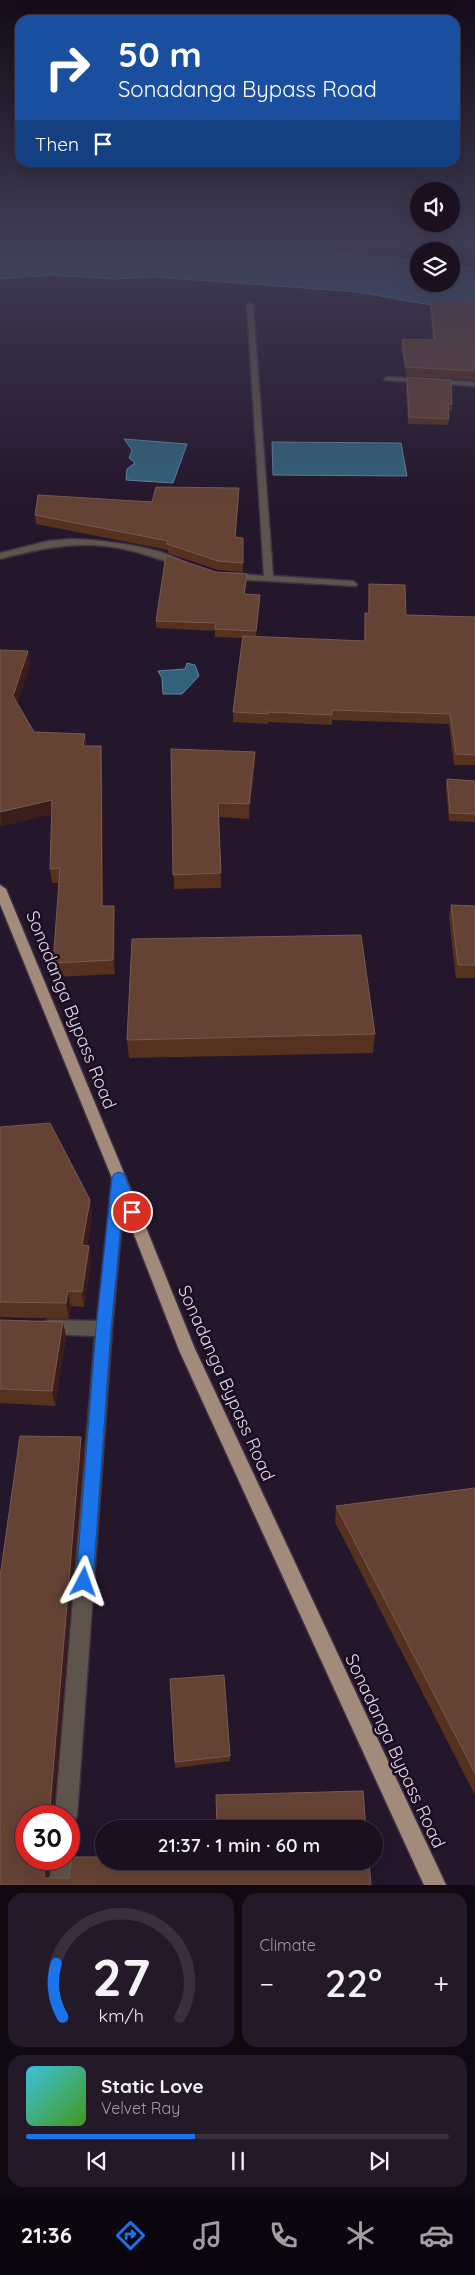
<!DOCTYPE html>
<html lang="en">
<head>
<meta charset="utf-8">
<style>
	:root { --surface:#1b1020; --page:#241929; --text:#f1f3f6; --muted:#a09da5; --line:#39303e; --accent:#1a73e8 }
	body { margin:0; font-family:Quicksand,sans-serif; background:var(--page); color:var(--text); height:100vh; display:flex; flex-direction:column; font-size:19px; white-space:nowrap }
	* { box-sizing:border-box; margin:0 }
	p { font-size:16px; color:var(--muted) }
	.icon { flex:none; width:28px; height:28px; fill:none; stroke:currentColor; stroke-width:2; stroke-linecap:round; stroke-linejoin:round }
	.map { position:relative; height:1885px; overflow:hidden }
	.drawer { display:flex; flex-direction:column; gap:8px; padding:8px; background:#0f0912; flex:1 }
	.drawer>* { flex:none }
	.top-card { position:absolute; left:15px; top:15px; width:445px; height:152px; border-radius:15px; box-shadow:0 5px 20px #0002,0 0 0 1px var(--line); background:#1a4fa0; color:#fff; overflow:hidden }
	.controls { position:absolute; left:410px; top:182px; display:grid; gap:10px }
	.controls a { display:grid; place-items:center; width:50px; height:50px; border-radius:50%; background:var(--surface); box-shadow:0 5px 20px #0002,0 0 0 1px var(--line); font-size:25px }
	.speed { position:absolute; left:15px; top:1805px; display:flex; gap:10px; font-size:25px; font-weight:700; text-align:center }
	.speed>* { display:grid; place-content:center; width:65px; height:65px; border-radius:50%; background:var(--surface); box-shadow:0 5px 20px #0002,0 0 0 1px var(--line); line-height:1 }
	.speed .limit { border:8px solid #d22; background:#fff; color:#111 }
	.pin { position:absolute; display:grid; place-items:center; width:42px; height:42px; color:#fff; margin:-21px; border:2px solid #fff; border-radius:50%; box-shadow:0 1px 5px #0007 }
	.me { position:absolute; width:55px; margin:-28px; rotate:4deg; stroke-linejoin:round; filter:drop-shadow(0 0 4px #0008) }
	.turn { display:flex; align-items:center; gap:18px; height:105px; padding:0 20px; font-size:22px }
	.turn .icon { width:65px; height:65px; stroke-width:2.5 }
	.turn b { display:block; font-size:35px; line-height:42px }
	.then { display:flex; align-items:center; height:48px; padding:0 20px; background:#0003; gap:10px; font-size:19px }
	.big { font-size:38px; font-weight:600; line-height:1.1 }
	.drawer .tile { flex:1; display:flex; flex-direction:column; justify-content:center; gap:8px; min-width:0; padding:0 18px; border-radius:15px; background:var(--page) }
	.drawer .dial { align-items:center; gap:0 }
	.dial svg { height:130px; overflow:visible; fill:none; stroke:var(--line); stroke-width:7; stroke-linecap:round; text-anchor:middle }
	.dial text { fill:var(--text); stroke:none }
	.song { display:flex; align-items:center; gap:15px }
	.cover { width:60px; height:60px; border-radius:8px; background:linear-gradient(135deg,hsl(190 70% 55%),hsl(100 70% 35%)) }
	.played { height:5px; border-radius:2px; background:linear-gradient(90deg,var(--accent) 40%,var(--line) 40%) }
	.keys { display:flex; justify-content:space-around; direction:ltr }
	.heat { display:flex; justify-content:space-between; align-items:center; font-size:28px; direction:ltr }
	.drawer .tiles { flex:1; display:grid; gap:8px; grid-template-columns:1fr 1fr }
	.tile:last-child { grid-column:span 2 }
	.trip { position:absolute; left:95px; top:1820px; width:288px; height:50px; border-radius:25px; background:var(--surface); box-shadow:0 5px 20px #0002,0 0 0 1px var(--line); font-weight:600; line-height:50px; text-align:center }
	.menu { display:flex; height:80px; justify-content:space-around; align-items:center; background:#0b060d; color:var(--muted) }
	.menu .icon { width:35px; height:35px }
	.menu .current { color:var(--accent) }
	.menu b { font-size:22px; color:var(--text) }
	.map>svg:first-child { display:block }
</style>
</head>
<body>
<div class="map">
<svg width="475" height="1885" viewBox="0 0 475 1885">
	<rect width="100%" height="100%" fill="#24162b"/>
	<g fill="#32617b" stroke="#66849b">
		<polygon points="0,243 291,245 323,251 419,260 419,284 451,284 451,264 475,268 475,313 358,292 154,277 112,279 51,275 0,279"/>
		<polygon points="124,439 187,444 173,483 126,480 127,469 135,463 129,458 132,450"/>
		<polygon points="272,442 401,443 407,476 273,475"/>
		<polygon points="187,663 195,665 199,676 182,694 163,694 162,678 158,671 185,669"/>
	</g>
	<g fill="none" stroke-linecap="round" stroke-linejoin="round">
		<g stroke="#3e3145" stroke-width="3">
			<g id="minor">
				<polygon points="250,303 253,305 273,576 353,581 357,584 356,586 231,579 227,576 231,573 264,576 247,305"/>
				<polygon points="387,377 475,382 475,386 385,380 384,379"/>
				<path d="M70,539C96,539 165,547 184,563L180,566C164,561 148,555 132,551C84,539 47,547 0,559V553L48,541Z"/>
				<polygon points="119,1172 124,1174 126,1178 112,1329 77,1816 73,1823 69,1825 69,1816 55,1816 95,1336 49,1334 43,1332 41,1327 43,1322 49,1320 97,1321 112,1178 114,1174"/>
				<polygon points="69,1851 74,1859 71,1885 49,1885 52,1859 69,1859"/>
			</g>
		</g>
		<g stroke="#3e3145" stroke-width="3">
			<polygon id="primary" points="0,885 6,889 126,1178 195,1349 446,1885 424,1885 179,1350 112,1178 0,904"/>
		</g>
		<use href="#minor" fill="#5f544c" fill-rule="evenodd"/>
		<use href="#primary" fill="#a28b7a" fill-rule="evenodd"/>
	</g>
	<g fill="#56311f">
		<polygon points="417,243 475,243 475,273 471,250 471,246 417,244"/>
		<polygon points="431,301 475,302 475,380 406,376 401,348 402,339 433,340 430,310"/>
		<polygon points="407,377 452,404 452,411 448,411 449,419 448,425 408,424 406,383"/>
		<polygon points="239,488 235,538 243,538 243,572 218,570 168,553 168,550 36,524 35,515 152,502"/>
		<polygon points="216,572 247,582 245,594 260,595 256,637 364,641 365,613 368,613 369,584 406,615 475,617 475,765 454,765 449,724 332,720 332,725 268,722 268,724 233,722 233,712 242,638 215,637 215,631 156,628 156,621"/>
		<polygon points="0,650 28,651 30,665 17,703 34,732 85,734 87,746 101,746 102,760 103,906 114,906 115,920 115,974 55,977 53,963 59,883 52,883 50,869 52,814 1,826 0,824"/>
		<polygon points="171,749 255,752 255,766 249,819 219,817 221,888 174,889"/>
		<polygon points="447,779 475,781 475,822 449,821 446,788"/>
		<polygon points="451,905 475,906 475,978 456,978 449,918"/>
		<polygon points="375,1034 373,1053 129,1058 127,1040"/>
		<polygon points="0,1127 90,1200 92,1216 87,1246 89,1246 91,1261 84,1307 71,1306 69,1319 0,1317"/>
		<polygon points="0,1320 63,1322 66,1337 55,1406 0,1403"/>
		<polygon points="475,1488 475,1795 335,1522 336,1506"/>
		<polygon points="230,1756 230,1761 175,1768 175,1762"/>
	</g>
	<g fill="#3b1e1b">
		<polygon points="239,488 239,497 235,546 235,537"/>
		<polygon points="247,574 247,582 244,602 244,594"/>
		<polygon points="260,595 260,602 256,639 256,631"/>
		<polygon points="28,651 30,665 15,710 13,696"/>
		<polygon points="85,734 87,748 83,746"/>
		<polygon points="101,746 102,760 104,921 102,906"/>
		<polygon points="255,752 255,766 249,819 249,804"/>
		<polygon points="52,800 54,814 1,826 0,812"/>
		<polygon points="114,906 115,920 115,974 113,960"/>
		<polygon points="90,1200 92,1216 85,1261 82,1245"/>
		<polygon points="89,1246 91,1261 84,1307 82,1292"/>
		<polygon points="68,1291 71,1306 69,1319 66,1303"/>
		<polygon points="63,1322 66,1337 55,1406 52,1391"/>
		<polygon points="81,1437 84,1450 53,1816 50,1807"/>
		<polygon points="57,1809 60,1816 57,1816"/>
		<polygon points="46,1859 50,1859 48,1885 44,1878"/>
	</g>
	<g fill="#644234" stroke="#785a50">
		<polygon points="472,243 475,243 475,259"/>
		<polygon points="431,301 475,302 475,371 406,367 402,339 434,340"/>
		<polygon points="407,377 451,380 452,404 448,404 449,419 409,417"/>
		<polygon points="156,487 239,488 235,537 243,538 243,563 218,561 167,544 168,541 35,515 38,495 152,502"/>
		<polygon points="166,555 216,572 247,574 244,594 260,595 256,631 215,629 216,623 156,621"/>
		<polygon points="369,584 405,585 406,615 475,617 475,755 456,754 450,714 332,710 332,715 268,712 268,714 233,712 243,636 365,641 365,613 369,613"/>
		<polygon points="0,650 28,651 13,696 34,732 85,734 83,746 101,746 102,906 114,906 113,960 53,963 60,868 50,869 52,800 0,812"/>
		<polygon points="171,749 255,752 249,804 218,803 221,873 173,875"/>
		<polygon points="447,779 475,781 475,814 450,813"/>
		<polygon points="451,905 475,906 475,965 458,965"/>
		<polygon points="361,935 375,1034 127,1040 132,939"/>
		<polygon points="50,1123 90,1200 82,1245 89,1246 82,1292 68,1291 66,1303 0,1302 0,1127"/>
		<polygon points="0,1320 63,1322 52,1391 0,1389"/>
		<polygon points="20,1436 81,1437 50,1807 57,1809 57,1816 26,1816 26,1859 46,1859 44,1878 69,1878 72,1857 104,1857 104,1861 369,1861 371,1885 0,1885 0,1577"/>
		<polygon points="475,1488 475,1773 336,1506"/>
		<polygon points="224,1675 230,1756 175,1762 170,1679"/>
		<polygon points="363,1791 366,1829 217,1829 216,1795"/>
	</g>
	<linearGradient id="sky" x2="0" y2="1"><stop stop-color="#140c18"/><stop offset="0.48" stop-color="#3f3c55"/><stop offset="1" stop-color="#3f3c55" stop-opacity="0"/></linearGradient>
	<rect width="475" height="507" fill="url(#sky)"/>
	<polygon fill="#1a73e8" stroke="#114b97" points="119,1172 124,1174 139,1212 137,1216 132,1218 128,1216 123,1205 111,1329 93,1582 90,1589 84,1591 78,1589 76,1582 96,1329 112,1178 114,1174"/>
	<g text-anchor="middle" stroke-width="5" stroke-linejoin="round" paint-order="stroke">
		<g font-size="18" fill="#e1d7e5" stroke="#1b0d21">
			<text transform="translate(71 1010) rotate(68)" y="6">Sonadanga Bypass Road</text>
			<text transform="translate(226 1383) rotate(66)" y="6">Sonadanga Bypass Road</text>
			<text transform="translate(395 1751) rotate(65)" y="6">Sonadanga Bypass Road</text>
		</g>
	</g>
</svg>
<div class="controls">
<a><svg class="icon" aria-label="sound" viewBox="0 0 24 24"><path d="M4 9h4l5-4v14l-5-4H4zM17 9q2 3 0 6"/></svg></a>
<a><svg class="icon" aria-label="layers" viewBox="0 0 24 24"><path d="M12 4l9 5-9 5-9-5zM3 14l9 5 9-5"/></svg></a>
</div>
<div class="speed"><div class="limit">30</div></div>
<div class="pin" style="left:132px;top:1212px;background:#d93025"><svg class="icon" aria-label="arrive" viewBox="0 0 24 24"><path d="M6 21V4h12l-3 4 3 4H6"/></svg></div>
<svg class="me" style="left:84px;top:1582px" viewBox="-20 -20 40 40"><path d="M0-17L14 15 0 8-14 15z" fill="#1a73e8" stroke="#fff" stroke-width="4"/></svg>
<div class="trip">21:37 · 1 min · 60 m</div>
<div class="top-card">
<div class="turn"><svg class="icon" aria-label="right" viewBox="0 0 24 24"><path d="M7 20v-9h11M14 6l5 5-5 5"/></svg><div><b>50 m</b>Sonadanga Bypass Road</div></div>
<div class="then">Then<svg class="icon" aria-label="arrive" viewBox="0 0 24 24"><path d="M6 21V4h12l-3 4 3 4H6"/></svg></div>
</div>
</div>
<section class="drawer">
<div class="tiles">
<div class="tile dial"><svg viewBox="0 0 100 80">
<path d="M14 69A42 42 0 1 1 86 69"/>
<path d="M14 69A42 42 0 0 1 10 36" stroke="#1a73e8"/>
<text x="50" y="56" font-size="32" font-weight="700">27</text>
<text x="50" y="72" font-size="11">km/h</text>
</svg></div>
<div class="tile"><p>Climate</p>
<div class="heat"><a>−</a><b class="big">22°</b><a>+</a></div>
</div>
<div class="tile">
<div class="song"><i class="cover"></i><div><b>Static Love</b><p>Velvet Ray</p></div></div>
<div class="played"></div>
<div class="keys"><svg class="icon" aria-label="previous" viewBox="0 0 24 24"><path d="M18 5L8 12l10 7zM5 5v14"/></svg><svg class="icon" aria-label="pause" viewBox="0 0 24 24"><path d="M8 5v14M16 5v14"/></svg><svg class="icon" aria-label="next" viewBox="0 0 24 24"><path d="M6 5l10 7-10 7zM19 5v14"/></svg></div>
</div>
</div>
</section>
<nav class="menu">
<b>21:36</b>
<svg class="icon current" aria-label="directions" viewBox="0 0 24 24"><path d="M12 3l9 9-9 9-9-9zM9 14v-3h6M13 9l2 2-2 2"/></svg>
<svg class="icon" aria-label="music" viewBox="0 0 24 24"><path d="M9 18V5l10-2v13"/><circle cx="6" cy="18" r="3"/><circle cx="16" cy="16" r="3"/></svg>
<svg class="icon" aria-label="phone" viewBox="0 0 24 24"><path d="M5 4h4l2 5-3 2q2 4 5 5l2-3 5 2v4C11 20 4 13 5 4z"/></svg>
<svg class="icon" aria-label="climate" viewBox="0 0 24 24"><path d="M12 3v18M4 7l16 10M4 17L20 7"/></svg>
<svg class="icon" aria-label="car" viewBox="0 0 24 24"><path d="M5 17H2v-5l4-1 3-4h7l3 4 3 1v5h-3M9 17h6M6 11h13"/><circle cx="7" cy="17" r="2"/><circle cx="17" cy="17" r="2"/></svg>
</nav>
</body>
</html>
